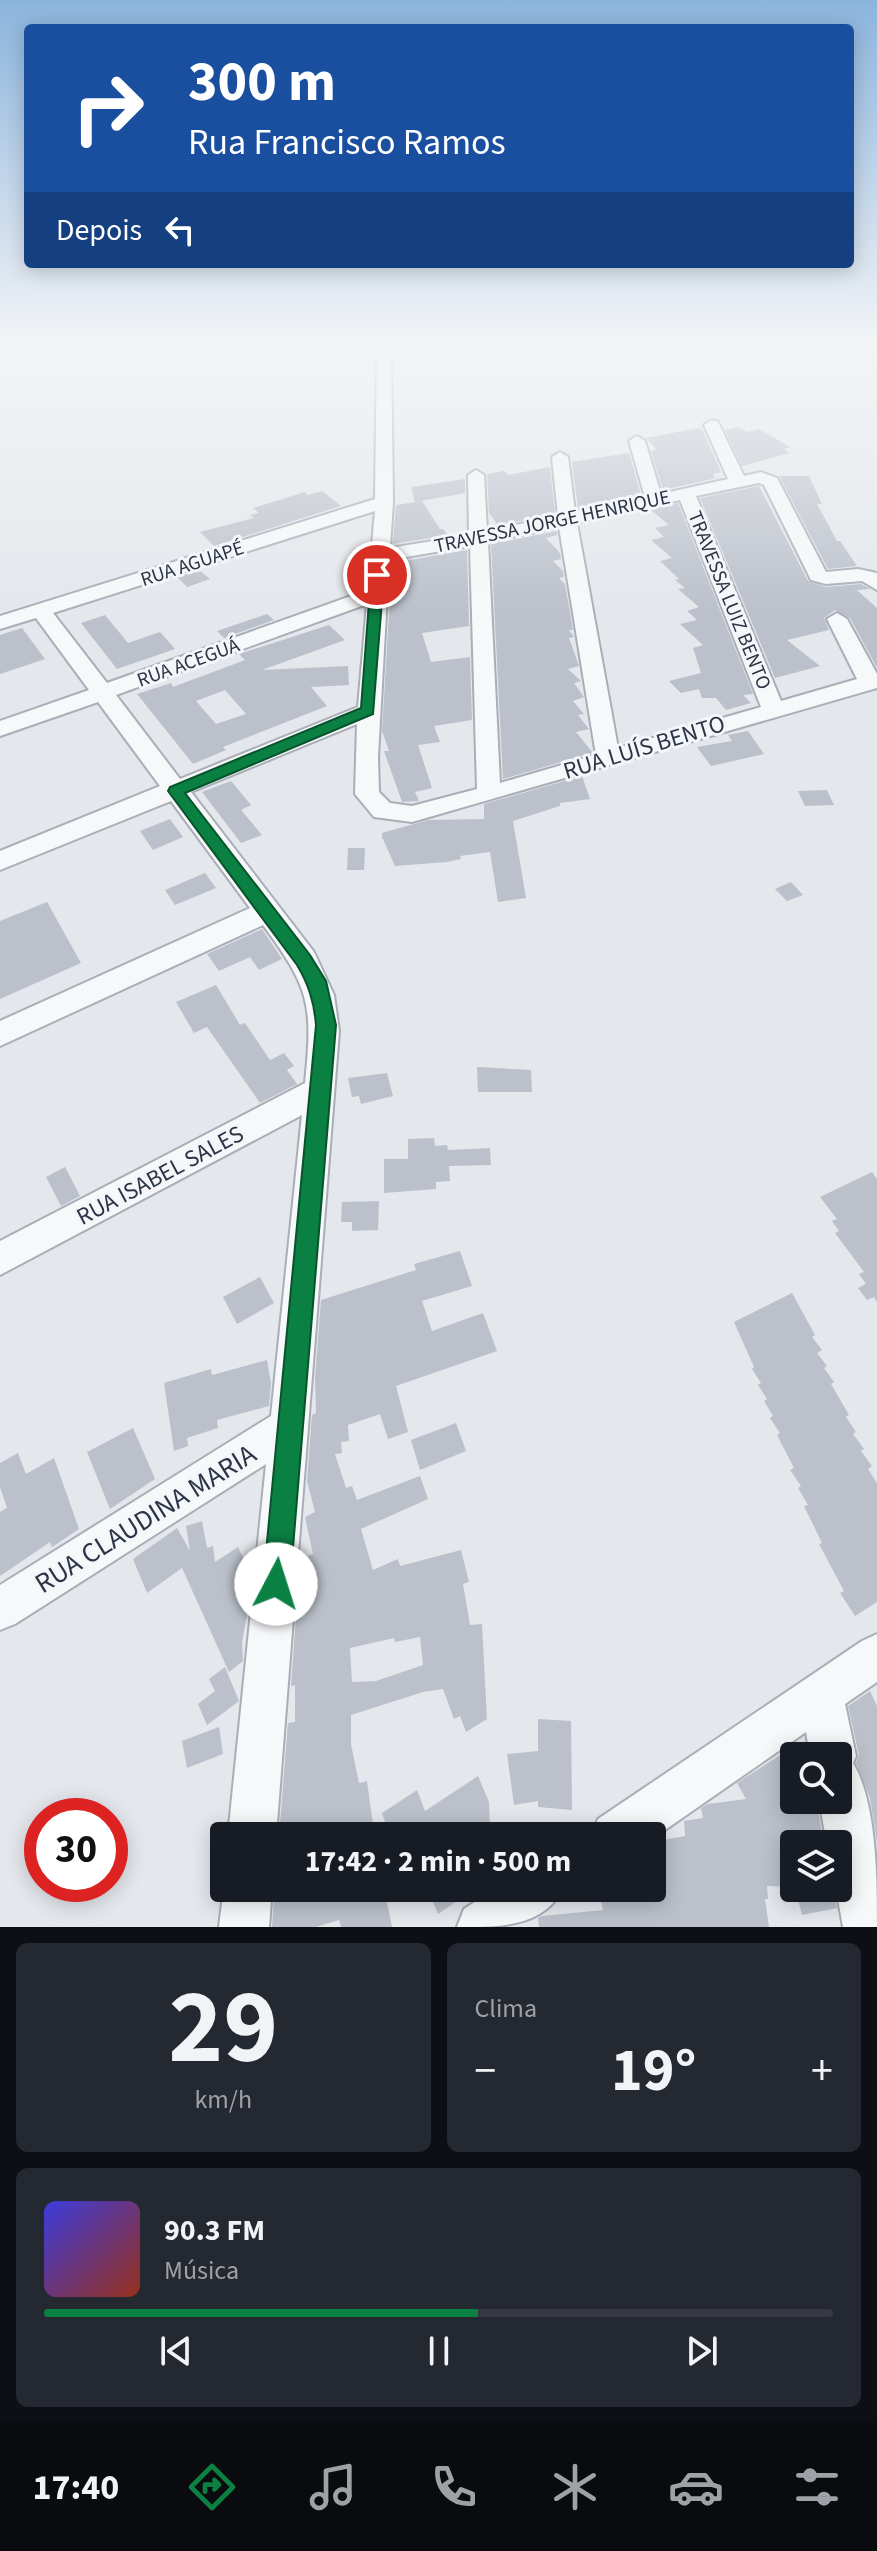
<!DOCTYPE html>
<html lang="pt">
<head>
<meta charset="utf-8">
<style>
	:root { --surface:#171b24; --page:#242831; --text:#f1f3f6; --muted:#9ea1a6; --line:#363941; --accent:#0b8043 }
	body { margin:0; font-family:"Source Sans 3",sans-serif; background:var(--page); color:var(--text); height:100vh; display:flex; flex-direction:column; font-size:30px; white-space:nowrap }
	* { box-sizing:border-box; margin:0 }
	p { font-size:26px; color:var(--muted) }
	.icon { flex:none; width:44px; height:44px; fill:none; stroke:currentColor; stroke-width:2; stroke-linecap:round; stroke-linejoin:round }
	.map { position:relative; height:1927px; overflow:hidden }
	.sheet { display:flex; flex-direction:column; gap:16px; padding:16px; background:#0d0f14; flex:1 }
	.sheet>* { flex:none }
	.banner { position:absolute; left:24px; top:24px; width:830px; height:244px; border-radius:8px; box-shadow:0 4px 20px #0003; background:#1a4fa0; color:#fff; overflow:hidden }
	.buttons { position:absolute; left:780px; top:1742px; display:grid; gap:16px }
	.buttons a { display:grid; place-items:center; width:72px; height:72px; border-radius:8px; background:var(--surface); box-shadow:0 4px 20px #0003; font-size:40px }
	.speed { position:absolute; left:24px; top:1798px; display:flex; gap:16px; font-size:40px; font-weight:700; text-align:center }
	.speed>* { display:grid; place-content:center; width:104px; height:104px; border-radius:50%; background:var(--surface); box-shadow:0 4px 20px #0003; line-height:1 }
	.speed .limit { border:12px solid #d22; background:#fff; color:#111 }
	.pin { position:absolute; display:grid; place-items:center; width:68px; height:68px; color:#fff; margin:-34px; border:4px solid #fff; border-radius:50%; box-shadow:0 2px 8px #0007 }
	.me { position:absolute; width:88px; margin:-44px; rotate:5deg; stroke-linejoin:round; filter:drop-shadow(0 0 6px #0008) }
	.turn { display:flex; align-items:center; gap:28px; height:168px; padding:0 32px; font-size:36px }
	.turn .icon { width:104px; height:104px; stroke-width:2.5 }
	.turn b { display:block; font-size:56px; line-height:68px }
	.then { display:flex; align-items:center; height:76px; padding:0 32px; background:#0003; gap:16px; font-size:30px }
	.big { font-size:60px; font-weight:700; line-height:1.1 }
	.sheet .tile { flex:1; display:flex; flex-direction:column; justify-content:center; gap:12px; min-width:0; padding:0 28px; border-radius:12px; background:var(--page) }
	.sheet .dial { align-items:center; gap:0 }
	.dial b { font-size:104px; line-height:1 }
	.song { display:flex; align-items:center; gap:24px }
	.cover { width:96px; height:96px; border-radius:12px; background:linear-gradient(135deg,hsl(240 70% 55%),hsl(10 70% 35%)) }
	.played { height:8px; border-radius:4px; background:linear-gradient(90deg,var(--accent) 55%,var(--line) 55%) }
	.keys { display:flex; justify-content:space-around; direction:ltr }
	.heat { display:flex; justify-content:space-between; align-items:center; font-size:44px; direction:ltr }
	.sheet .tiles { flex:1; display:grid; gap:16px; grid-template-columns:1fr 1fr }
	.tile:last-child { grid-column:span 2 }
	.trip { position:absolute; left:210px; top:1822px; width:456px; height:80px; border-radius:8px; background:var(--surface); box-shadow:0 4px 20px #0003; font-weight:700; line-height:80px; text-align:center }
	.tabs { display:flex; height:128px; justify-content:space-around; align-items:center; background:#090b0e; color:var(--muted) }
	.tabs .icon { width:56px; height:56px }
	.tabs .current { color:var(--accent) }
	.tabs b { font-size:36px; color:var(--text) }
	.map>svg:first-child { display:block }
</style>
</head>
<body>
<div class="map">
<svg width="877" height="1927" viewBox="0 0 877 1927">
	<rect width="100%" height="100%" fill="#e4e7ec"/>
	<g fill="#bbc0ca" fill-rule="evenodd">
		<polygon points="738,427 747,432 759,429 790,447 784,449 790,453 742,466 725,430"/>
		<polygon points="699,428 703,431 721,472 713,474 714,478 721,477 663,490 651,451 657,450 646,438"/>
		<polygon points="629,453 641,495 578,508 572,462"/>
		<polygon points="550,467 555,514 490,527 497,524 489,513 487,474 504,471 508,475"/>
		<polygon points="779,476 809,476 822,504 817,504 837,541 840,541 857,566 828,569"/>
		<polygon points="465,479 465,493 415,502 411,487"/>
		<polygon points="759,486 808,581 826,587 861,584 870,589 857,590 877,608 877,668 850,618 835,610 824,618 829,630 787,640 820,666 775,678 700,498"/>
		<polygon points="322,491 341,506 214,546 200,532 254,518 250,515 259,513 253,508 305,492 308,495"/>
		<polygon points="422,501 440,529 443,529 448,535 393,544 396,505"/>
		<polygon points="678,503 753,694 743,695 751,703 726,710 716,698 702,698 699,689 681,693 669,681 701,673 693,648 703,645 680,624 697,620 687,611 699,607 678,589 685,588 675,580 679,579 660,561 672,558 651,540 664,537 655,528 669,525 651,510"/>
		<polygon points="557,531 557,535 546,538 560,553 561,559 553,561 563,571 564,577 559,578 565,584 573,630 569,630 574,637 569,638 579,666 568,669 581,681 574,683 584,697 573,701 584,714 578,715 589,729 576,732 593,753 503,779 491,544"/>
		<polygon points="467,550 469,626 422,633 431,662 470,657 472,720 434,726 440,742 418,745 432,788 415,792 419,801 402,802 384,751 389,751 382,731 392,563"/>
		<polygon points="199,570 210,579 187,587 177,577"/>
		<polygon points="267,614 274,620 224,638 217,631"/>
		<polygon points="105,615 128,643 160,632 175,649 117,669 81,623"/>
		<path d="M329,625L345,640L262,670L348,666L349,685L311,687L327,706L223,747L226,750L193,764L137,694L171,683L173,687L245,660L239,654ZM225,690L246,714L216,724L196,701Z"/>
		<polygon points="22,628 45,659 0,674 0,635"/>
		<polygon points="748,731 764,754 711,766 697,747 732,741 728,735"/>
		<polygon points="582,776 590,799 560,803 560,806 513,821 526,898 498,902 490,852 460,856 461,859 447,862 395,866 382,837 382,833 428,820 484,819 484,804"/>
		<polygon points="231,781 251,805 241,810 262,835 241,843 202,792"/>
		<polygon points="827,790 834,805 805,806 798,791"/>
		<polygon points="170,819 183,837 153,850 140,831"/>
		<polygon points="348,848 365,848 364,870 347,870"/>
		<polygon points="205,873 216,888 175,905 165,890"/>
		<polygon points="791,882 803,895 787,901 775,889"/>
		<polygon points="47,902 81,963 0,999 0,921"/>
		<polygon points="262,929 282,959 259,970 250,957 219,971 207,954"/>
		<polygon points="216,985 240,1025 245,1023 270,1060 284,1053 294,1066 287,1070 297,1084 260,1103 207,1027 194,1033 176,1002"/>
		<polygon points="477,1067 531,1070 532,1092 478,1092"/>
		<polygon points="387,1073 393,1096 361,1104 359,1096 352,1097 348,1078"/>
		<polygon points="434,1138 435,1146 447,1145 448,1150 490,1148 491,1165 449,1166 450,1181 436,1182 436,1189 384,1193 384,1159 408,1159 408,1139"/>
		<polygon points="65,1167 80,1196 61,1206 46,1177"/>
		<polygon points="872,1172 877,1179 877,1302 874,1297 867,1300 858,1288 866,1284 859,1274 864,1272 835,1233 839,1231 832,1221 837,1219 820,1197"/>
		<polygon points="379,1201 378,1230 352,1231 352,1222 341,1222 342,1202"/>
		<path d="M460,1251L472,1286L422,1301L432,1331L483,1313L497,1351L396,1386L408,1432L388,1439L380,1414L348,1425L349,1441L341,1442L342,1453L335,1454L346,1488L352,1486L357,1500L420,1476L428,1499L361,1529L373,1570L398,1559L400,1566L461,1550L469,1582L463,1584L470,1625L482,1624L487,1719L466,1732L460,1716L454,1719L443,1689L423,1692L351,1715V1744L359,1783L367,1781L373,1825L327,1836H279L288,1723L295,1722V1685L291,1686L299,1576L309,1572L304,1557L313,1554L305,1517L315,1512L307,1481L312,1415L316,1413L315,1378L321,1300L416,1270L414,1264ZM420,1637L423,1665L376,1681L352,1682L350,1648L394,1638L395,1642Z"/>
		<polygon points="260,1277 274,1303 237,1324 223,1297"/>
		<polygon points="792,1293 815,1335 812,1337 822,1350 817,1353 827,1366 824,1368 834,1382 831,1384 849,1415 846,1417 856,1432 853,1434 864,1449 861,1451 872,1466 868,1469 877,1483 877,1602 855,1616 840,1593 844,1591 819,1544 822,1543 804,1506 808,1505 798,1488 801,1486 790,1470 794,1468 777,1435 780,1433 770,1418 773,1416 764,1401 767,1399 758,1385 761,1383 752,1369 754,1367 734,1322"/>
		<polygon points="267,1360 271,1383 269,1406 217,1420 218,1428 187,1438 188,1446 174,1451 164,1383 211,1369 212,1375"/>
		<polygon points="456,1423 466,1451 420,1470 411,1440"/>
		<polygon points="133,1428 155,1479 110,1509 87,1452"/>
		<polygon points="18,1453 26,1474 54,1458 79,1529 52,1547 50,1542 0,1576 0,1512 7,1508 0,1487 0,1463"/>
		<polygon points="202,1521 207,1548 213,1546 215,1562 238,1547 252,1575 251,1585 242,1592 249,1605 242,1642 243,1661 229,1672 182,1568 147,1593 133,1559 177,1528 190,1551 186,1526"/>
		<polygon points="225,1667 239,1701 207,1725 198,1704 215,1691 209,1679"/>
		<polygon points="870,1691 877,1706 877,1842 870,1798 856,1763 859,1755 848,1706"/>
		<polygon points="538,1719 571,1721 572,1810 538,1807 538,1801 514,1805 507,1754 538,1751"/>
		<polygon points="219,1727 223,1754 187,1768 182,1741"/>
		<polygon points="794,1746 794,1800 816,1800 824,1844 794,1844 794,1887 767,1886 768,1899 765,1899 769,1927 539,1927 538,1918 542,1916 603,1910 600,1897 621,1888 652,1888 652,1847 658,1846 657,1841 685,1836 684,1821 703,1818 701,1808 708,1804 746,1799 737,1783"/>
		<polygon points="478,1776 489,1802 490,1827 483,1831 484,1836 390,1836 382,1813 417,1790 425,1811"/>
		<polygon points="275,1888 384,1888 392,1927 341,1927 339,1920 316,1927 272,1927"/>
		<polygon points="427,1888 476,1888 438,1914"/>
		<polygon points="795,1888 833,1888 837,1908 802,1915"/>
	</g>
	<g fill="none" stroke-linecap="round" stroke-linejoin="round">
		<g stroke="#a9aeb7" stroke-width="4">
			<g id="minor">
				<path d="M377,343H391L393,502L390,548L469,535L468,475L476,470L484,475L487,531L558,516L552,457L560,452L568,457L575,512L645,497L629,441L637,436L645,441L661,494L728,479L704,425L712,420L718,422L744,476L761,472L777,478L826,572L858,569L877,573V590L862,581L826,584L811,580L764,485L759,483L696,496L781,701L857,679L827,619L837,613L847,619L877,674V688L412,822L374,817L355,794L357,724L191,792L314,952L334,995L339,1031L276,1836H228L266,1464L15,1624L0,1630V1585L271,1416L302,1115L0,1275V1241L305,1083C313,1004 310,989 263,925L0,1046V1021L250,908L171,801L0,870V851L160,786L98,702L0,736V721L89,690L36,618L0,629V616L375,499ZM680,500L761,707L618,748L577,523ZM375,511L368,590L107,683L53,613ZM559,527L596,755L500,783L488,542ZM470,546L477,789L412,806L390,803L379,792L378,757L389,560ZM367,604L358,707L180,779L116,695Z"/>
				<path d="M877,1634V1682L845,1704L856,1756L853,1763C877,1803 877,1880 877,1927H843L836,1888H838V1844H827L819,1800H838V1756H810L806,1732L652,1839V1836H591L598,1819L862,1641Z"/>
				<polygon points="224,1887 272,1888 269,1927 219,1927"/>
				<path d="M496,1888H563C544,1927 501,1927 457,1927L464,1909Z"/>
			</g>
		</g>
		<use href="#minor" fill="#f7f8fa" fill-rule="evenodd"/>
	</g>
	<linearGradient id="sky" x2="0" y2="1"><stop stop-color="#8bb4dd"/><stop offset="0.56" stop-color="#f3f4f6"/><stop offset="1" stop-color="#f3f4f6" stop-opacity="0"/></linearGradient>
	<rect width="877" height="613" fill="url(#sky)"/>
	<path fill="#0b8043" stroke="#07532c" stroke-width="2" d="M377,571L384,575L373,714L185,793L310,955L326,981L336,1025L290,1584L286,1593L276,1597L267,1593L263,1584L316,1025C314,1002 309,985 297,965L168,791L170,787L361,708L371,575Z"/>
	<g text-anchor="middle" stroke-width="6" stroke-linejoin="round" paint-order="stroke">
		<g font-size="20" fill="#2b3445" stroke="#f4f6f9">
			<text transform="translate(552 521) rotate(-12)" y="7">TRAVESSA JORGE HENRIQUE</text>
			<text transform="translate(192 563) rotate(-18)" y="7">RUA AGUAPÉ</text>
			<text transform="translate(730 600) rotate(68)" y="7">TRAVESSA LUIZ BENTO</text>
			<text transform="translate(188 662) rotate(-20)" y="7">RUA ACEGUÁ</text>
		</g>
		<g font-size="24" fill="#2b3445" stroke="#f4f6f9">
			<text transform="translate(644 747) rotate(-17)" y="8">RUA LUÍS BENTO</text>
			<text transform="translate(160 1175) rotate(-28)" y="8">RUA ISABEL SALES</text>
		</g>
		<g font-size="28" fill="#2b3445" stroke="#f4f6f9">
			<text transform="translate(145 1518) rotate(-32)" y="10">RUA CLAUDINA MARIA</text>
		</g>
	</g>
</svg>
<div class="buttons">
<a><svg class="icon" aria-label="search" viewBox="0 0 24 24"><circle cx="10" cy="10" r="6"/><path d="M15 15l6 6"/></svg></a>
<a><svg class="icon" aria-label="layers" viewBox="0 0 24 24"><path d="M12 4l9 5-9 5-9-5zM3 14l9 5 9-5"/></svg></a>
</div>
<div class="speed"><div class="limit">30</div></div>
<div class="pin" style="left:377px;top:575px;background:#d93025"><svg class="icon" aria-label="arrive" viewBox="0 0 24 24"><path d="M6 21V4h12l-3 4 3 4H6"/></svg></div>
<svg class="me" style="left:276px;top:1584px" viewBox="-20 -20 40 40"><circle r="19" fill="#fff"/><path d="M0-13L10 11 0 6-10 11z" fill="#0b8043"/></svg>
<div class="trip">17:42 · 2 min · 500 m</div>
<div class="banner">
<div class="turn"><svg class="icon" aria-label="right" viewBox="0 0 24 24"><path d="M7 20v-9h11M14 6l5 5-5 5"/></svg><div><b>300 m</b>Rua Francisco Ramos</div></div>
<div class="then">Depois<svg class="icon" aria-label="left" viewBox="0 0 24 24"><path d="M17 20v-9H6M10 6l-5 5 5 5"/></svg></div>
</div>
</div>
<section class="sheet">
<div class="tiles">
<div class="tile dial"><b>29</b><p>km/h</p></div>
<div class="tile"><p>Clima</p>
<div class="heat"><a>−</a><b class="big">19°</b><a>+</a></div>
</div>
<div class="tile">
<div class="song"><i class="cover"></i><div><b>90.3 FM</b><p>Música</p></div></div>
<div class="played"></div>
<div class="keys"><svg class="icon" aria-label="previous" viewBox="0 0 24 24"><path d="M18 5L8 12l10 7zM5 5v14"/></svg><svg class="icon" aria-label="pause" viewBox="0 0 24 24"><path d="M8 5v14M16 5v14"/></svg><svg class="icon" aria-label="next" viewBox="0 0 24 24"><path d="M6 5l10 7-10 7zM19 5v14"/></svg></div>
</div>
</div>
</section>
<nav class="tabs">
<b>17:40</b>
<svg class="icon current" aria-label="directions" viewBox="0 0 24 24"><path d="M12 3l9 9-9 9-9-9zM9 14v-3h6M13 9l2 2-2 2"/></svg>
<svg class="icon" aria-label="music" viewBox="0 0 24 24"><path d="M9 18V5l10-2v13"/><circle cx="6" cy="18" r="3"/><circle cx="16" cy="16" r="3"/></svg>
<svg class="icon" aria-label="phone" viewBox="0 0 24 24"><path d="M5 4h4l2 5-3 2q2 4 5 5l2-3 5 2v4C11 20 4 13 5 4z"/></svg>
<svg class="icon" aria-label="climate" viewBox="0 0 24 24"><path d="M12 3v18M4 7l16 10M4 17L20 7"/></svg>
<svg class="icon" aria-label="car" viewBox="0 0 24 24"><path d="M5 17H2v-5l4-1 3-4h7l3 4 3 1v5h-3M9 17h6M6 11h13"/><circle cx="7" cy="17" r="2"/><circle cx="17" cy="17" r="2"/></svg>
<svg class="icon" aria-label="filters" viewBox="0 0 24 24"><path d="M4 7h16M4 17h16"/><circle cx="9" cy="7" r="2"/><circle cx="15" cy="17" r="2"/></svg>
</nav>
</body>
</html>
